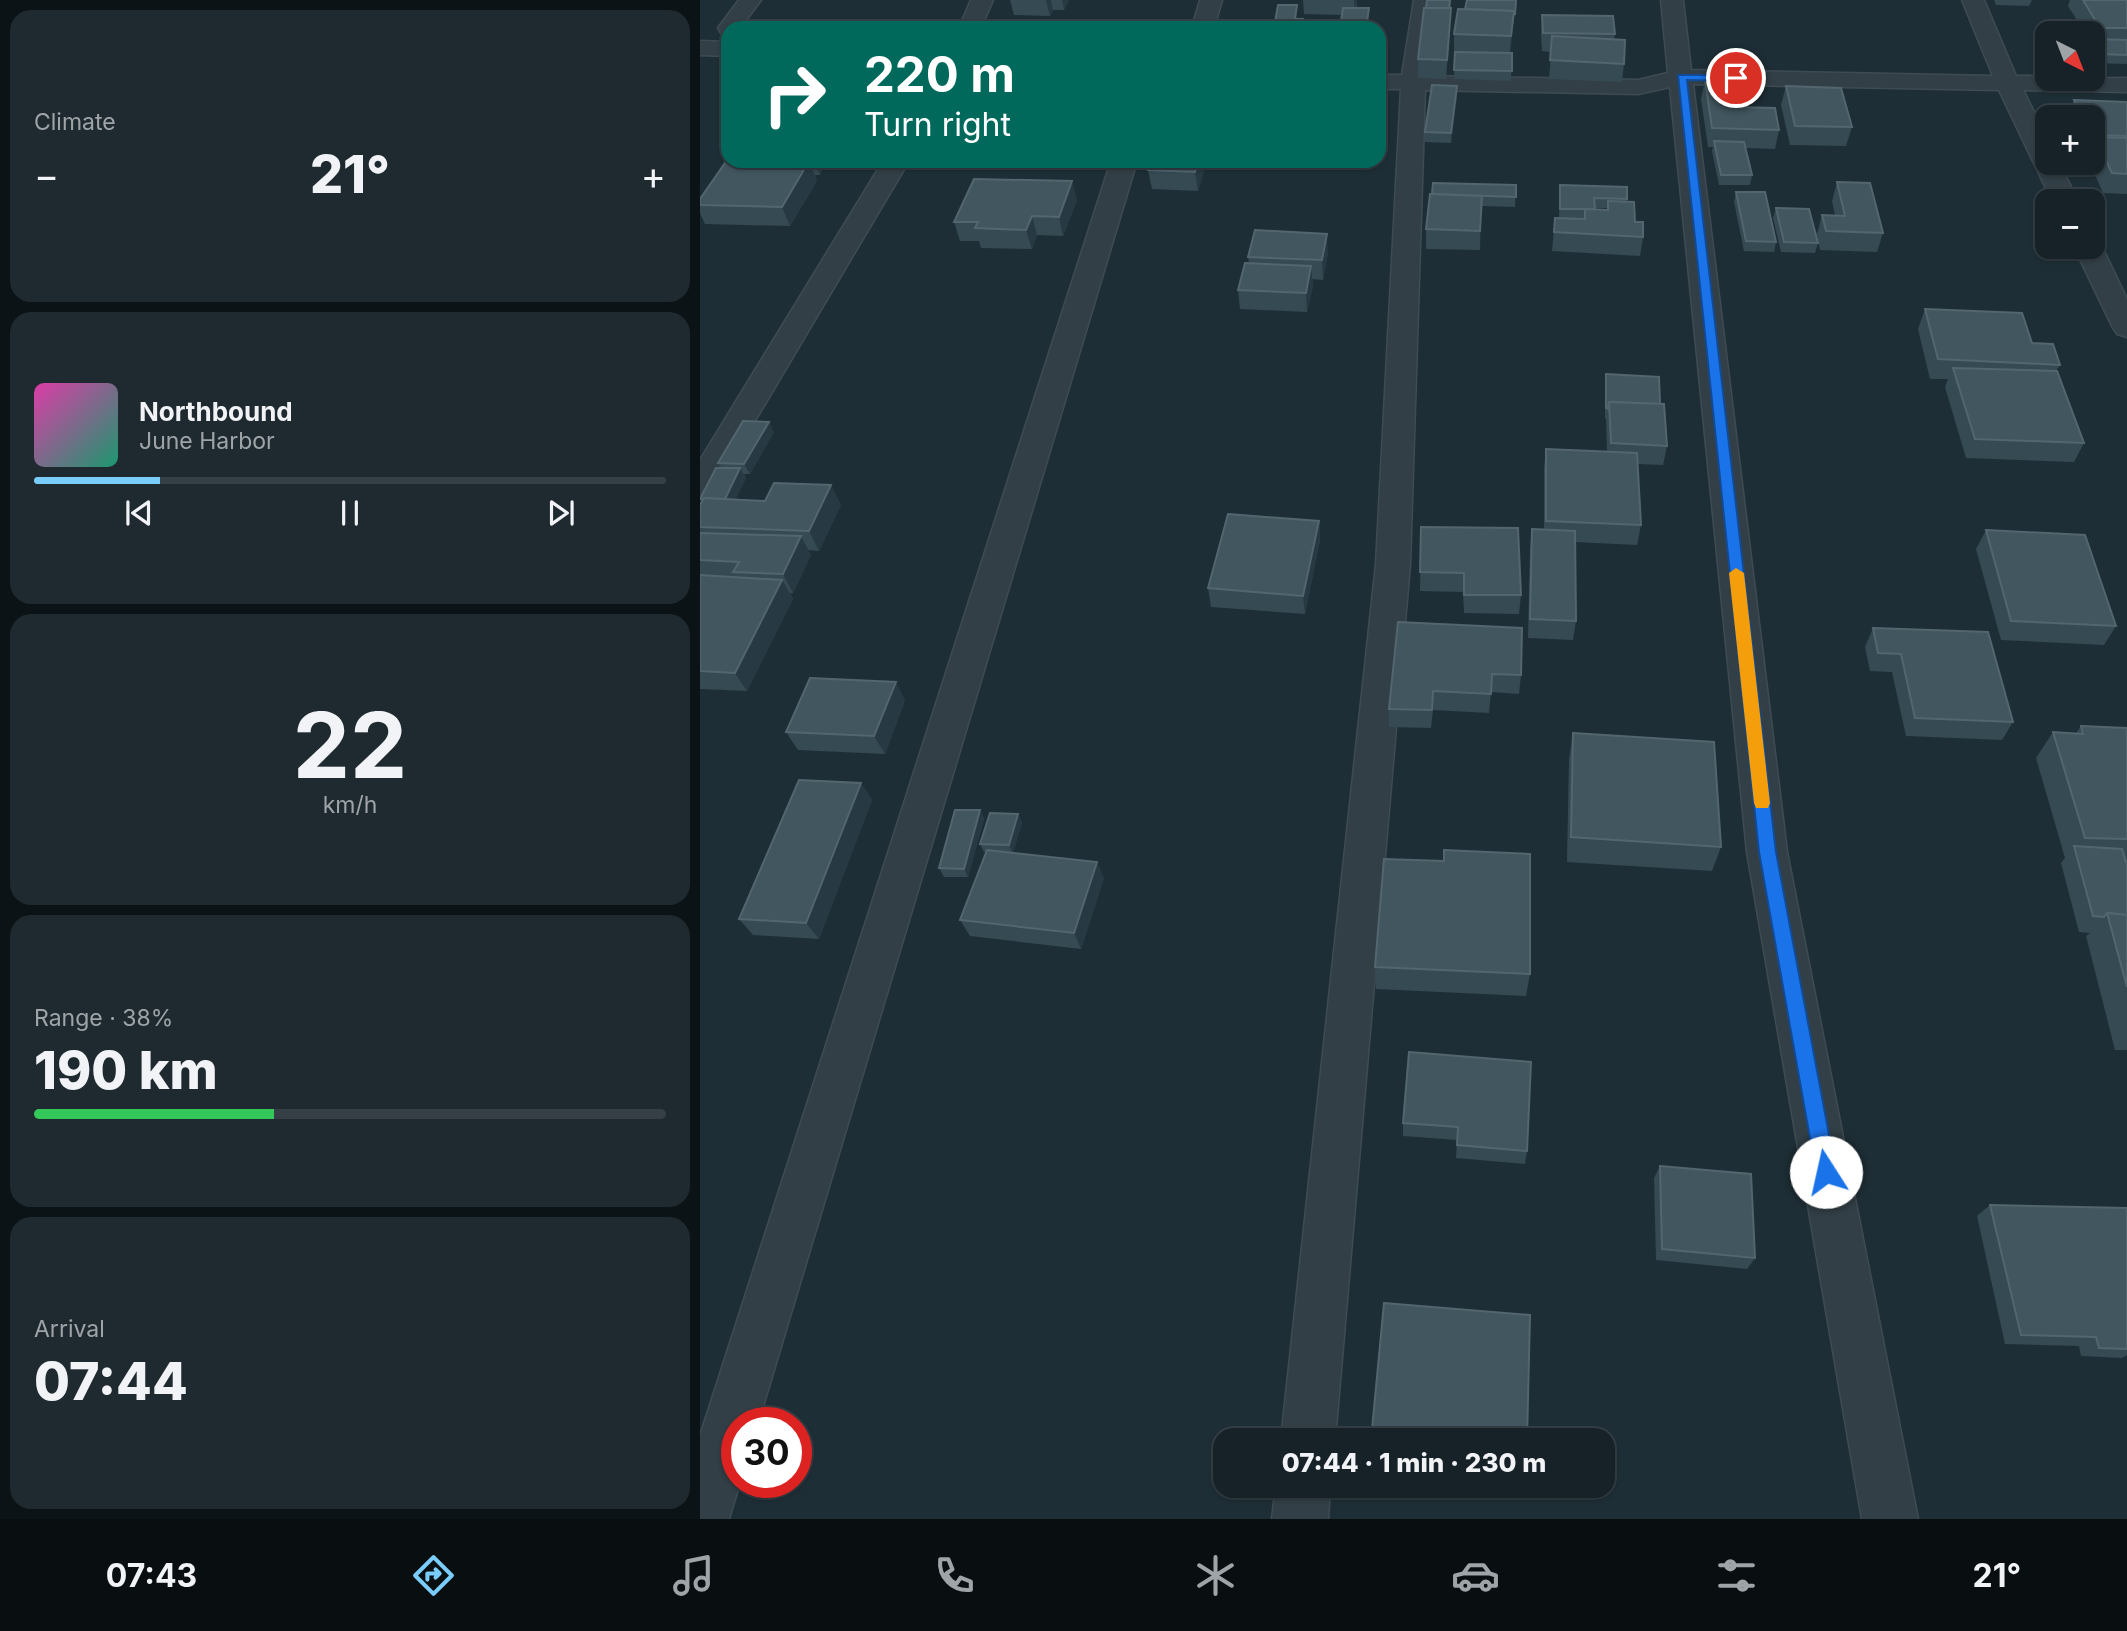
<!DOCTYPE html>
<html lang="en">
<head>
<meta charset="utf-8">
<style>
	:root { --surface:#162228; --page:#1f2a30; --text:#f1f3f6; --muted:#9ea4a8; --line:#353f45; --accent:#7accfa }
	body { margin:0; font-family:Inter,sans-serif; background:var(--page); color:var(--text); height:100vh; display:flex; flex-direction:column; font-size:26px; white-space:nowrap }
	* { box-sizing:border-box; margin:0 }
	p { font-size:23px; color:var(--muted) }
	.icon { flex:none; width:38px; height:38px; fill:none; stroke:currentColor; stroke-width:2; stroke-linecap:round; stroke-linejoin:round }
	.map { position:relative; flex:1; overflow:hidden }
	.details { display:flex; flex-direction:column; gap:10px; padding:10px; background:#0c1316; width:700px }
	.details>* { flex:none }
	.banner { position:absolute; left:21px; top:21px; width:665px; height:147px; border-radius:21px; box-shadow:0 2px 5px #0004,0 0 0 2px var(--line); background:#00695c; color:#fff; overflow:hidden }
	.needle { width:46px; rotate:138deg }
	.fabs { position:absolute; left:1335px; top:21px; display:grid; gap:14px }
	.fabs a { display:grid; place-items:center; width:70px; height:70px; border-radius:14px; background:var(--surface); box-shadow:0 2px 5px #0004,0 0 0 2px var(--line); font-size:35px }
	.speed { position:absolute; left:21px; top:1407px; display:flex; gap:14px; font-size:35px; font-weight:700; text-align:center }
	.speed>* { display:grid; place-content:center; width:91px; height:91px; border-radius:50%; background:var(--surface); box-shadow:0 2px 5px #0004,0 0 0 2px var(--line); line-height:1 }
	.speed .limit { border:10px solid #d22; background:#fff; color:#111 }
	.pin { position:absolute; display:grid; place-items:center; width:60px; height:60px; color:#fff; margin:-30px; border:4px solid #fff; border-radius:50%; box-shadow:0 2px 7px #0007 }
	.me { position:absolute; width:77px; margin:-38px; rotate:350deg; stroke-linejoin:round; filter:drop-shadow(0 0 5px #0008) }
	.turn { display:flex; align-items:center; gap:24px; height:147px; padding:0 28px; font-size:32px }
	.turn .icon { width:91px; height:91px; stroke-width:2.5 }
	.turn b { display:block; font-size:49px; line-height:60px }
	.big { font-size:52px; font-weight:800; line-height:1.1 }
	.details .tile { flex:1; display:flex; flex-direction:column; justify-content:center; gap:10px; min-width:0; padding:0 24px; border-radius:21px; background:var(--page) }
	.details .dial { align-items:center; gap:0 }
	.dial b { font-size:91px; line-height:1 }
	.song { display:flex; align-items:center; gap:21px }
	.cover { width:84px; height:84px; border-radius:10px; background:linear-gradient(135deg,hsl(320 70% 55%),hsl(160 70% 35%)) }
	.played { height:7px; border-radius:4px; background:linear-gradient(90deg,var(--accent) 20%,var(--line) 20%) }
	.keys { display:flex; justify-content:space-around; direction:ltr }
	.heat { display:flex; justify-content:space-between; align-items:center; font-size:38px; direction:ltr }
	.charge { height:10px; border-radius:5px; background:linear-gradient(90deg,#34c759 38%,var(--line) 0) }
	.trip { position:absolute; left:513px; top:1428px; width:402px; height:70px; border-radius:21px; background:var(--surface); box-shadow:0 2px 5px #0004,0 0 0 2px var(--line); font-weight:800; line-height:70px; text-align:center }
	.dock { display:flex; height:112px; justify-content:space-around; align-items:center; background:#090e10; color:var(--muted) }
	.dock .icon { width:49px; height:49px }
	.dock .active { color:var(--accent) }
	.dock b { font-size:32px; color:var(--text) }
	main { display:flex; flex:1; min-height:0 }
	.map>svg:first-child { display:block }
</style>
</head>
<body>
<main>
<section class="details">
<div class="tile"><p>Climate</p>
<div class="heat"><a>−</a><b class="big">21°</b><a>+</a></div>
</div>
<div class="tile">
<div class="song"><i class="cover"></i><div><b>Northbound</b><p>June Harbor</p></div></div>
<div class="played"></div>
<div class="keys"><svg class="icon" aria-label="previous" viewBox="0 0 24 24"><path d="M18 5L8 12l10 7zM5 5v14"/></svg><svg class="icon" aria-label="pause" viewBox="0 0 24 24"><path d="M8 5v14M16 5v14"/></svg><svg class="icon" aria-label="next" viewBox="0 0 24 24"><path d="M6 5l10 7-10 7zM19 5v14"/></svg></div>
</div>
<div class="tile dial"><b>22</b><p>km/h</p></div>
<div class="tile"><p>Range · 38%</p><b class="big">190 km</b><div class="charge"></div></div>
<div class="tile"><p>Arrival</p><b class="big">07:44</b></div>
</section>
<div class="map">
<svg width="1427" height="1519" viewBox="0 0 1427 1519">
	<rect width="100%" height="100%" fill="#1e2e36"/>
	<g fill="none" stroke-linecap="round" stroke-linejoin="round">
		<g stroke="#3e4b53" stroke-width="3">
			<g id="minor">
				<polygon points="39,0 61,0 40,28 28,28 28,34 21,33 18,28"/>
				<polygon points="271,0 293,0 281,28 259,28"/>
				<polygon points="500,0 522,0 514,28 492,28"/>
				<polygon points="714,0 736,0 726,76 938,80 968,73 961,0 983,0 991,70 1293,76 1262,0 1284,0 1316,76 1348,76 1348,79 1427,78 1427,92 1323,90 1348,140 1348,163 1359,163 1378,201 1352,201 1299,90 993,84 1087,852 1218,1519 1162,1519 1047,852 970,87 938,94 725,90 710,564 635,1440 581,1440 676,564 701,89 679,89 679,75 702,75"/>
				<polygon points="0,41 28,42 28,56 0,55"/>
				<polygon points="183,161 209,161 11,495 0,498 0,460"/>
				<polygon points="411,161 437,161 58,1423 37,1423 37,1482 40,1482 29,1519 0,1519 0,1436"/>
				<polygon points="1393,240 1402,247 1427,299 1427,337 1417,334 1413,328 1374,247 1393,247"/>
				<polygon points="576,1486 630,1486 628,1519 572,1519"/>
			</g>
		</g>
		<use href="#minor" fill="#323f46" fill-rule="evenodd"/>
	</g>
	<g fill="#364a53" fill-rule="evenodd">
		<polygon points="310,0 369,0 364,10 353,10 350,16 314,15"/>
		<polygon points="603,0 657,0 657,8 669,18 642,15 604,14"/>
		<polygon points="751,0 750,27 746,79 718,78 718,59 726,8"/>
		<polygon points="816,0 810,53 812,53 811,81 754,79 755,52 754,52 754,34 765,9"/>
		<polygon points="1294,0 1332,0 1329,6 1296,5"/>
		<polygon points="1370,0 1427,0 1427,64 1396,63 1393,57 1393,33 1385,33 1368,6"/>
		<polygon points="842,15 915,34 914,39 924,64 922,82 849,79 851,52 842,51 841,34"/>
		<polygon points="1005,80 1035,107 1079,130 1075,149 1045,148 1052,175 1050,185 1019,185 1012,151 1013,147 1008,147 1001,99"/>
		<polygon points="1086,86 1152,127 1146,146 1090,145 1081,105"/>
		<polygon points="757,96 751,143 725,142 725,132"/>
		<polygon points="1374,100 1427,102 1427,194 1403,193 1390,163 1393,163 1393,117 1367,117"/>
		<polygon points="28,161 127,161 120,175 115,175 117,181 90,226 5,224 0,213 0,199"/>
		<polygon points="452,161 507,161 498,191 452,189 448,170"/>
		<polygon points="1137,182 1183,233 1177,252 1120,250 1117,234 1122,215 1135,215 1132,201"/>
		<polygon points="816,185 815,207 781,206 780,250 726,249 726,229 730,194"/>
		<path d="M860,185L927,199V202L935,222L943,237L940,256L852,251L855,218H859ZM894,208H907V210L895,209Z"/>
		<polygon points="1036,192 1076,242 1074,252 1044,251 1034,202"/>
		<polygon points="377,200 363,236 337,235 332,249 281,248 279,241 260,241 254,222"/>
		<polygon points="1076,208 1118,243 1115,253 1081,252 1073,218"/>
		<polygon points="628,253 623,280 612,279 613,286 607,312 540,309 538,290 549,263 548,257"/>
		<polygon points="1225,309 1332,343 1360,365 1356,371 1384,443 1374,462 1266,458 1245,387 1248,379 1230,379 1218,329"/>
		<polygon points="906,374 960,404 967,446 963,465 937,464 941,525 937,545 875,542 876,621 873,640 828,638 830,548 832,529 844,530 844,468 846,449 907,451 906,419 905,418 905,384"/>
		<polygon points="74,432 50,474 44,474 46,478 35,500 141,505 119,551 108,550 111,555 93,593 90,593 93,599 47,691 0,689 0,505 2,502 0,499 21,468 18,463"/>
		<polygon points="619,521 620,540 605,614 511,607 508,588"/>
		<polygon points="721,527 821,595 819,614 764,613 763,592 720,591"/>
		<polygon points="1286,530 1416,626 1404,645 1301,640 1276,549"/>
		<polygon points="698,622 821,675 819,694 791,692 789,713 733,710 731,728 689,727 689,709"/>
		<polygon points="1173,628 1313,722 1302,740 1206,736 1192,672 1170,671 1165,647"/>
		<polygon points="205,700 185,754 98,750 86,732"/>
		<polygon points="1381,726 1427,728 1427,1050 1415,1050 1386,936 1390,933 1379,932 1361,863 1365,858 1336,758 1353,732 1376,733"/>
		<polygon points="873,733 1021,847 1012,871 867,862 869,759"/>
		<polygon points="161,783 172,800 119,939 53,935 39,919"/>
		<polygon points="280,810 284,819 268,877 244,877 239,868"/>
		<polygon points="322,822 313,853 404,878 381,949 270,936 260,920 286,852 284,852 280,844"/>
		<polygon points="675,967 830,974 826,996 676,989"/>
		<polygon points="709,1052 827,1151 825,1164 756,1158 757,1140 703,1136 703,1123"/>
		<polygon points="960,1166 1055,1258 1047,1269 956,1260 954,1178"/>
		<polygon points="1290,1205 1427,1208 1427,1355 1422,1358 1381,1356 1379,1346 1305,1344 1277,1216"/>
	</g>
	<g fill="#273942">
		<polygon points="346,0 351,0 353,10 350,16"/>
		<polygon points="362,0 369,0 364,10"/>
		<polygon points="654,0 657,0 655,15"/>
		<polygon points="814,11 813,30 810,55 811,36"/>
		<polygon points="757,86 757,96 751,143 751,133"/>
		<polygon points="109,161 117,181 90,226 82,207"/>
		<polygon points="115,161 127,161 120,175"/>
		<polygon points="498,161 507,161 498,191 495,172"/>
		<polygon points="372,181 377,200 363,236 359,217"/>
		<polygon points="332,216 337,235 332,249 326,230"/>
		<polygon points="627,234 628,253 623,280 622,260"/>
		<polygon points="611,266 613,286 607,312 606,293"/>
		<polygon points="69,422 74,432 50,474 44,464"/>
		<polygon points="40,468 46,478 31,509 25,499"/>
		<polygon points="131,485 141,505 119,551 109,531"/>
		<polygon points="619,521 620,540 605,614 603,596"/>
		<polygon points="101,536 111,555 93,593 83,574"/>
		<polygon points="82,580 93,599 47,691 35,673"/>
		<polygon points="196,682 205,700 185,754 174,736"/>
		<polygon points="161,783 172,800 119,939 106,923"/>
		<polygon points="280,810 284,819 268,877 264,869"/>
		<polygon points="318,814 322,822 313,854 309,845"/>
		<polygon points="397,862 404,878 381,949 374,933"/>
	</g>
	<g fill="#42565f" stroke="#53666f" stroke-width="2">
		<polygon points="727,0 750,0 749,8 726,8"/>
		<polygon points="767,0 816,0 815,15 814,11 765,9"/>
		<polygon points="1383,0 1427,0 1427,28 1400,28"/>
		<polygon points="578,5 597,5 595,19 603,19 602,26 617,26 617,28 574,28"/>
		<polygon points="643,8 669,8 666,28 640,28"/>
		<polygon points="724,8 751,8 747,60 718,59"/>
		<polygon points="758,9 814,11 811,36 754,34"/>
		<polygon points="842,15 913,16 915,34 843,33"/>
		<polygon points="852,36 925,40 924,64 850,60"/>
		<polygon points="1393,39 1427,40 1427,55 1400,54"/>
		<polygon points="755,52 812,53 812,71 754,70"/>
		<polygon points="1005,80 1030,81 1035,107 1075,108 1079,130 1012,128"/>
		<polygon points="732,85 757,86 751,133 725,132"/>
		<polygon points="1086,86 1141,88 1152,127 1095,126"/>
		<polygon points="1374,100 1427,102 1427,136 1393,135 1393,117 1382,117"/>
		<polygon points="1395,137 1427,138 1427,174 1412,173"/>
		<polygon points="1014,141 1044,142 1052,175 1021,175"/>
		<polygon points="27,160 28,161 109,161 82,207 0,205 0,199"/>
		<polygon points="452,161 498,161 495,172 448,170"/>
		<polygon points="274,179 372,181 359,217 332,216 326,230 275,228 278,222 254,222"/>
		<polygon points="1137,182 1170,183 1183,233 1126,231 1122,215 1145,216"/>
		<polygon points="733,183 816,185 816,197 732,194"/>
		<polygon points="860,185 927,187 927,199 894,198 895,209 860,209"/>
		<polygon points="1036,192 1065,192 1076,242 1046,241"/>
		<polygon points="730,194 782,196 780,231 726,229"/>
		<polygon points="908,201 934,202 935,222 943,222 943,237 854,232 855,218 885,219 885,209 908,210"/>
		<polygon points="1076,208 1109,209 1118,243 1084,242"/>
		<polygon points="555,230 627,234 622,260 548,257"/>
		<polygon points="545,263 611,266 606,293 538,290"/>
		<polygon points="1225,309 1322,313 1332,343 1353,344 1360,365 1238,359"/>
		<polygon points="1253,368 1357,371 1384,443 1275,439"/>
		<polygon points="906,374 959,377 960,404 909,402 908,409 906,408"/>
		<polygon points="909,402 964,404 967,446 911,443"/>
		<polygon points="43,421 69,422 44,464 18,463"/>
		<polygon points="846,449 937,453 941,525 846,521"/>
		<polygon points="16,468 40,468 25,499 0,499"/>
		<polygon points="74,483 131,485 109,531 0,527 0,505 4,498 65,501"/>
		<polygon points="528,514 619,521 603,596 508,588"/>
		<polygon points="721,527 818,528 821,595 764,595 764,573 720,572"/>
		<polygon points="832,529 875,531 876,621 830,619"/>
		<polygon points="1286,530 1385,535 1416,626 1311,621"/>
		<polygon points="0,533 101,536 83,574 33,572 39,562 0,560"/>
		<polygon points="0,575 82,580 35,673 0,671"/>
		<polygon points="698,622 822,628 821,675 792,674 791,694 733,691 732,710 689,709"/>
		<polygon points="1173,628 1288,632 1313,722 1215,718 1201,654 1178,653"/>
		<polygon points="110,678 196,682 174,736 86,732"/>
		<polygon points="1381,726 1427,728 1427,839 1385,838 1353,732 1383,734"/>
		<polygon points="873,733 1014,742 1021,847 871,837"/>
		<polygon points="99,780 161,783 106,923 39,919"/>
		<polygon points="255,810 280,810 264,869 239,868"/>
		<polygon points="290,813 318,814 309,845 280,844"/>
		<polygon points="1374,846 1422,849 1426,862 1427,862 1427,915 1407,913 1404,917 1393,916"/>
		<polygon points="287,850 397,862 374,933 260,920"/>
		<polygon points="744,850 830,854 830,974 675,967 684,859 744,861"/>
		<polygon points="1407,913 1427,915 1427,987"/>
		<polygon points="709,1052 831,1062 827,1151 757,1145 758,1127 703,1123"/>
		<polygon points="960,1166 1051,1174 1055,1258 962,1249"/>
		<polygon points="1290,1205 1427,1208 1427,1349 1399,1348 1396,1337 1321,1335"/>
		<polygon points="684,1303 830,1315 827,1440 671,1440"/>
	</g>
	<polygon fill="#1a73e8" stroke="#114b97" stroke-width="2" points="978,75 1036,75 1041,78 1036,81 987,80 1076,852 1136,1172 1133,1179 1126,1182 1119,1179 1116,1172 1059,852"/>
	<polygon fill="#f59e0b" points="1036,568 1044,573 1070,803 1068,808 1056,808 1054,803 1029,573"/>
</svg>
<div class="fabs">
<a><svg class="needle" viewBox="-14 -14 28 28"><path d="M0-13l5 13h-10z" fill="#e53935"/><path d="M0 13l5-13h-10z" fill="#9ea4a8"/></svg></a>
<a>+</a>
<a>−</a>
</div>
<div class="speed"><div class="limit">30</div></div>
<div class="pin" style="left:1036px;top:78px;background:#d93025"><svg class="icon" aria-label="arrive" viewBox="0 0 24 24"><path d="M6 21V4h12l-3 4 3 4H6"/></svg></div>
<svg class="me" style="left:1126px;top:1172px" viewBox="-20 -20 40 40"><circle r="19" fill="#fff"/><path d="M0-13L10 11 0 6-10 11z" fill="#1a73e8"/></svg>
<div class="trip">07:44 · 1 min · 230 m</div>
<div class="banner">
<div class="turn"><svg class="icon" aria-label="right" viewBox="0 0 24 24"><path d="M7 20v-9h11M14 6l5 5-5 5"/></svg><div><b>220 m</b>Turn right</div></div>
</div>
</div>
</main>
<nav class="dock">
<b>07:43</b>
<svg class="icon active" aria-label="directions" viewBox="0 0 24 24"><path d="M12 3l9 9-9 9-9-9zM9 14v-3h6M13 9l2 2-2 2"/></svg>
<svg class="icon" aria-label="music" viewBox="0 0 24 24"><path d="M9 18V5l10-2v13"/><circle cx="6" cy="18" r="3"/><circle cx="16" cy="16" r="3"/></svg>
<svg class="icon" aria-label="phone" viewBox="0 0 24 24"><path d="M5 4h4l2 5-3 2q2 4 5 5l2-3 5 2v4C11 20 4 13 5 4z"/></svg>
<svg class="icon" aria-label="climate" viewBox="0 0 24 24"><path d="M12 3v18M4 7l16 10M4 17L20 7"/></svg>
<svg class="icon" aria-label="car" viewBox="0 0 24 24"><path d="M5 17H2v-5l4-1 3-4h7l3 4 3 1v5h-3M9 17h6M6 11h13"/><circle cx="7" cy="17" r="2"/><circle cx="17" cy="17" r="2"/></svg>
<svg class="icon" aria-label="filters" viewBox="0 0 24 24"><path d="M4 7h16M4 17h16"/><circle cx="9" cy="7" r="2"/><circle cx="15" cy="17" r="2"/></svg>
<b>21°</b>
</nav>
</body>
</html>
